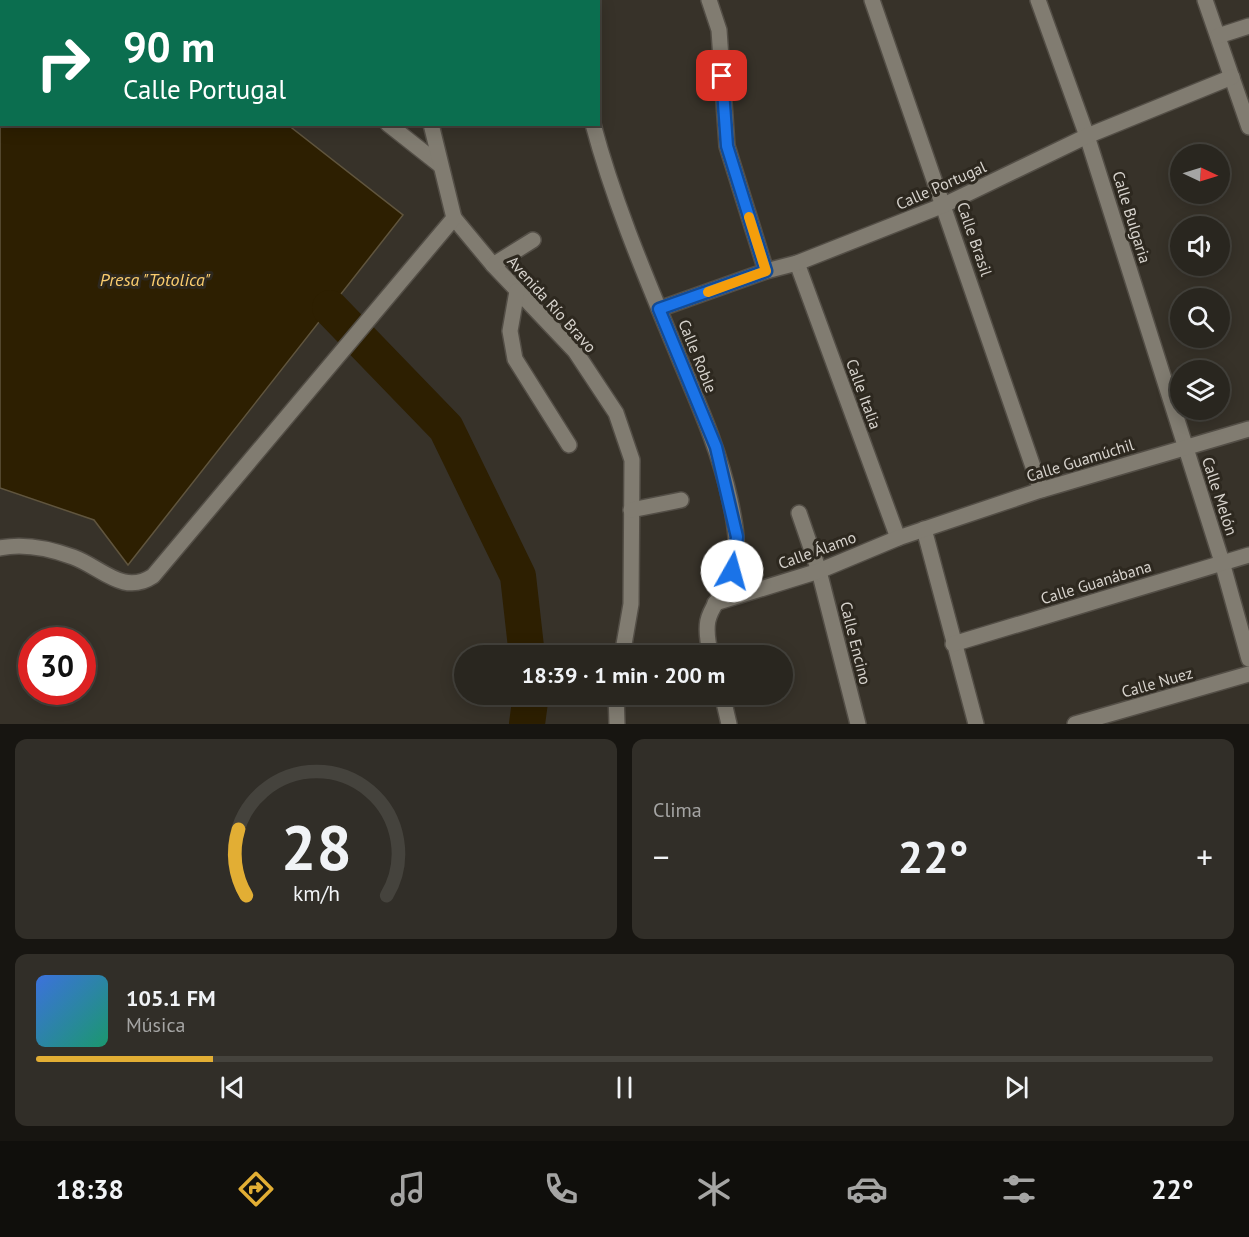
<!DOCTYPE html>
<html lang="es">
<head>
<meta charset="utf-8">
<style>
	:root { --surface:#29261f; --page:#312e28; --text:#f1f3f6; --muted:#a5a5a4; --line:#45433d; --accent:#e2ae34 }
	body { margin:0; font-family:"PT Sans",sans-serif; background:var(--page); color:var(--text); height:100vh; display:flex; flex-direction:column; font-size:22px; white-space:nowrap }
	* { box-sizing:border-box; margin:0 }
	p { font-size:20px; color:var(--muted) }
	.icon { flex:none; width:33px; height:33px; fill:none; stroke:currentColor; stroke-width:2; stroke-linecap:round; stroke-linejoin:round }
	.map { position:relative; height:724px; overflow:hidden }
	.side { display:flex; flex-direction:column; gap:15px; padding:15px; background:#171511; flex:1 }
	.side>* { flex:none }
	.banner { position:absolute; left:0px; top:0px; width:600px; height:126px; box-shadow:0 3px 15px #0003,0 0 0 2px var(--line); background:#0b6e4f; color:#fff; overflow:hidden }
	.needle { width:39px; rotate:94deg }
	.buttons { position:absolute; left:1170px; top:144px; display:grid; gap:12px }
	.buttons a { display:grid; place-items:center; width:60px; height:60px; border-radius:50%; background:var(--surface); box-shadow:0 3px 15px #0003,0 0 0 2px var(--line); font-size:30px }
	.speed { position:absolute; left:18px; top:627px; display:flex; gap:12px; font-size:30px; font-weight:700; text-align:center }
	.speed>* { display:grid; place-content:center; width:78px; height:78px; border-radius:50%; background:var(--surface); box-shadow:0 3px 15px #0003,0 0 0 2px var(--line); line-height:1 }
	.speed .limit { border:9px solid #d22; background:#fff; color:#111 }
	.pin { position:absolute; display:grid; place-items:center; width:51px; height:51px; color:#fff; margin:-26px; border-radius:12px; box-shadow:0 3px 9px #0006 }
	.me { position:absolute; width:66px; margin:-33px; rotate:7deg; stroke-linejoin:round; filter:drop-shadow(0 0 4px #0008) }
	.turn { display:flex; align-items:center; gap:21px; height:126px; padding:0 24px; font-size:27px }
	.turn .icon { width:78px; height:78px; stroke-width:2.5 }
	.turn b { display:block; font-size:42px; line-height:51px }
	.big { font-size:45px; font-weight:600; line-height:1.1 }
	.side .card { flex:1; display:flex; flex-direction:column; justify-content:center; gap:9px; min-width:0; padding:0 21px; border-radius:12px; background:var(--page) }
	.side .dial { align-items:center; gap:0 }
	.dial svg { height:156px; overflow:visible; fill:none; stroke:var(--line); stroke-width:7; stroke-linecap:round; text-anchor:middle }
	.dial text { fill:var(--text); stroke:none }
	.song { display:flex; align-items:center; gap:18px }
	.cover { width:72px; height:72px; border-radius:9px; background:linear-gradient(135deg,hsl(220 70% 55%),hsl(160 70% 35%)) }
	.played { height:6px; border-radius:3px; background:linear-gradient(90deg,var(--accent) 15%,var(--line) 15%) }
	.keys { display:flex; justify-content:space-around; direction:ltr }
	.heat { display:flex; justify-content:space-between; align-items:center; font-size:33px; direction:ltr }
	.side .tiles { flex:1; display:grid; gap:15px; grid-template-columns:1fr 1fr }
	.card:last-child { grid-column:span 2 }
	.trip { position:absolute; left:454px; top:645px; width:339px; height:60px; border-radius:30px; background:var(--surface); box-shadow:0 3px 15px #0003,0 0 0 2px var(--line); font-weight:600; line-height:60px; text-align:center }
	.tab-bar { display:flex; height:96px; justify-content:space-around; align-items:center; background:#100f0c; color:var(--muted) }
	.tab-bar .icon { width:42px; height:42px }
	.tab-bar .on { color:var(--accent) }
	.tab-bar b { font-size:27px; color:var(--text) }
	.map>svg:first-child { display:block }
</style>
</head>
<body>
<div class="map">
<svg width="1249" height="724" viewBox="0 0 1249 724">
	<rect width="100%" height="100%" fill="#373229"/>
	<polygon fill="#2d1f01" stroke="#60553e" stroke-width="1.5" points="0,0 174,0 2,2 2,124 288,125 403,215 128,565 94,520 0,488"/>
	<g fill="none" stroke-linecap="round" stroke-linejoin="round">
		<g stroke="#2d1f01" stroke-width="36">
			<polyline points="330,308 446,428 518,576 527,656"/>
			<polyline points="527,724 531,694"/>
		</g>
		<g stroke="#534e46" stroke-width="18">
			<g id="minor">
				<polyline points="298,0 299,2"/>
				<polyline points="709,0 719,30 727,146 766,271"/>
				<polyline points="872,0 1041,490"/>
				<polyline points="1038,0 1087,136 1222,562 1249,659"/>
				<polyline points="1205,0 1249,127"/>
				<polyline points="582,2 582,0"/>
				<polyline points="1218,36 1249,26"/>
				<polyline points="388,124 440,165"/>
				<path d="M593,124C614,203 647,280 678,355C698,403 719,449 730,500C735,523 740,549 732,572C717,612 699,607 711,656"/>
				<polyline points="454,218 493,265 575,351 616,413 632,460 631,604 622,656"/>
				<polyline points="797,263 898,538"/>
				<polyline points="493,265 533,240"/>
				<polyline points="517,291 510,331 515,359 569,445"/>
				<polyline points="659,309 766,271 797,263 944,205 1087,136 1232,77"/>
				<polyline points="631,510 681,500"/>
				<polyline points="799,513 819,571 858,724"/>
				<polyline points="924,529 976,724"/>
				<polyline points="715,603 819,571 898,538 1041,490 1249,429"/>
				<polyline points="953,644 1249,555"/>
				<polyline points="616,694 617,724"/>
				<polyline points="722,694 729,724"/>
				<polyline points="1075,724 1249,674"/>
			</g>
		</g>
		<g stroke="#534e46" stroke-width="18">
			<g id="tertiary">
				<polyline points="438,2 439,0"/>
				<path d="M0,548C24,543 51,549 73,557C101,567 123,596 153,576L454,218L431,124"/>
			</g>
		</g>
		<use href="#minor" stroke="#817c71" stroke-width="15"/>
		<use href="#tertiary" stroke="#817c71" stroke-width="15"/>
	</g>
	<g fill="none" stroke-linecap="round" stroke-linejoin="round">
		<g stroke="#114b97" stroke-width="15">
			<polyline id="route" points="722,76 727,146 766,271 659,309 716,447 737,537 732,571"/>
		</g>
		<use href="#route" stroke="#1a73e8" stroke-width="10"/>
		<polyline stroke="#f59e0b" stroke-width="10" points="708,292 766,271 749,217"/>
	</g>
	<g text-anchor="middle" stroke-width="6" stroke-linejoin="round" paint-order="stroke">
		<g font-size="16" fill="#d7d3cd" stroke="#2d281f">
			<text transform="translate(941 185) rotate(-24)" y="6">Calle Portugal</text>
			<text transform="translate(1132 217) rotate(73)" y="6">Calle Bulgaria</text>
			<text transform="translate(975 239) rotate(71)" y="6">Calle Brasil</text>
			<text transform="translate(552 304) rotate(48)" y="6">Avenida Río Bravo</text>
			<text transform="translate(698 356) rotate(68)" y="6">Calle Roble</text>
			<text transform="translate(864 394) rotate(70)" y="6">Calle Italia</text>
			<text transform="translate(1080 460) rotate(-17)" y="6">Calle Guamúchil</text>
			<text transform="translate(1220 496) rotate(72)" y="6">Calle Melón</text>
			<text transform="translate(817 550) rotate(-20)" y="6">Calle Álamo</text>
			<text transform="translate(1096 582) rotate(-17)" y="6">Calle Guanábana</text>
			<text transform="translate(856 643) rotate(76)" y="6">Calle Encino</text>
			<text transform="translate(1157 682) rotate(-16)" y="6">Calle Nuez</text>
		</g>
		<g font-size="18" font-style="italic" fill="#fbcd6e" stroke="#2d281f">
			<text x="155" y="286">Presa "Totolica"</text>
		</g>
	</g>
</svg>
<div class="buttons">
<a><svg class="needle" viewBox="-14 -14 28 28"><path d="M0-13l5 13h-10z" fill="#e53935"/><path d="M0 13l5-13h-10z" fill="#a5a5a4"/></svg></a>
<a><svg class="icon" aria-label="sound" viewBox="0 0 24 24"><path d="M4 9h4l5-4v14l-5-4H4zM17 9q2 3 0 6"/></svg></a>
<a><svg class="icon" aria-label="search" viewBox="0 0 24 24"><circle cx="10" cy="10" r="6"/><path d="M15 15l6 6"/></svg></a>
<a><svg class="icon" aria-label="layers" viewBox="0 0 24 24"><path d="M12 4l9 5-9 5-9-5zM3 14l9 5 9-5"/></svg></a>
</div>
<div class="speed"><div class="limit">30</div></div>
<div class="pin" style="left:722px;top:76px;background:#d93025"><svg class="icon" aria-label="arrive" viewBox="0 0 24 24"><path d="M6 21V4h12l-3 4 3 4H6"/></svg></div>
<svg class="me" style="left:732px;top:571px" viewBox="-20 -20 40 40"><circle r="19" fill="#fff"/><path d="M0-13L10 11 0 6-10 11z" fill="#1a73e8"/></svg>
<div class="trip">18:39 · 1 min · 200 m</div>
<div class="banner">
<div class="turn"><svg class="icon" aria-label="right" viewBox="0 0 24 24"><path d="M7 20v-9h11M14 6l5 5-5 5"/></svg><div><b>90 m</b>Calle Portugal</div></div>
</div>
</div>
<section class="side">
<div class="tiles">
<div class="card dial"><svg viewBox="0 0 100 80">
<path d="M14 69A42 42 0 1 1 86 69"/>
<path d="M14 69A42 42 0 0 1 10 35" stroke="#e2ae34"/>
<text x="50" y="56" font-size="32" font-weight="700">28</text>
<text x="50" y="72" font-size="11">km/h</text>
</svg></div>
<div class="card"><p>Clima</p>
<div class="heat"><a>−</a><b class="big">22°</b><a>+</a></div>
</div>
<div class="card">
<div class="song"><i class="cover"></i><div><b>105.1 FM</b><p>Música</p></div></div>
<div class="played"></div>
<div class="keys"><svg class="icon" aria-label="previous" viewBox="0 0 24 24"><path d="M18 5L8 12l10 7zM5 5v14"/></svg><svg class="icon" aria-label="pause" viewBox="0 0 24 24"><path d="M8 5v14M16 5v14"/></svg><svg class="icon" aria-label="next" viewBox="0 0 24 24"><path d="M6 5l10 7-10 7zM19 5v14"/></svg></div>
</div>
</div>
</section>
<nav class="tab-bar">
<b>18:38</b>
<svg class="icon on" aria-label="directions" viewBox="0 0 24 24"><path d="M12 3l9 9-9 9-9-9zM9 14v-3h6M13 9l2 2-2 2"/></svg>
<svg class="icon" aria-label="music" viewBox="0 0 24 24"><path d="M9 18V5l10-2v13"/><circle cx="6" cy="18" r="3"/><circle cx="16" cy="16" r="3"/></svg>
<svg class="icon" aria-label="phone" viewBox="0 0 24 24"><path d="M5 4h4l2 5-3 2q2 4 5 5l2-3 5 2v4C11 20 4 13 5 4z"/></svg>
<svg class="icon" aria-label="climate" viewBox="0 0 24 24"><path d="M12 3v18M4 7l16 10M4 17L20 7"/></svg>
<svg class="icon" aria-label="car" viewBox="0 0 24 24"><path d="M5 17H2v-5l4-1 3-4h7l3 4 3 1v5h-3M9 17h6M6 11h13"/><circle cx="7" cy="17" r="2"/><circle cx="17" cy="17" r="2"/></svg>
<svg class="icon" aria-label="filters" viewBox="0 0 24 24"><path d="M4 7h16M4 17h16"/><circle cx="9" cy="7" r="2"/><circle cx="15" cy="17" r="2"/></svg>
<b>22°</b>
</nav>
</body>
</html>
